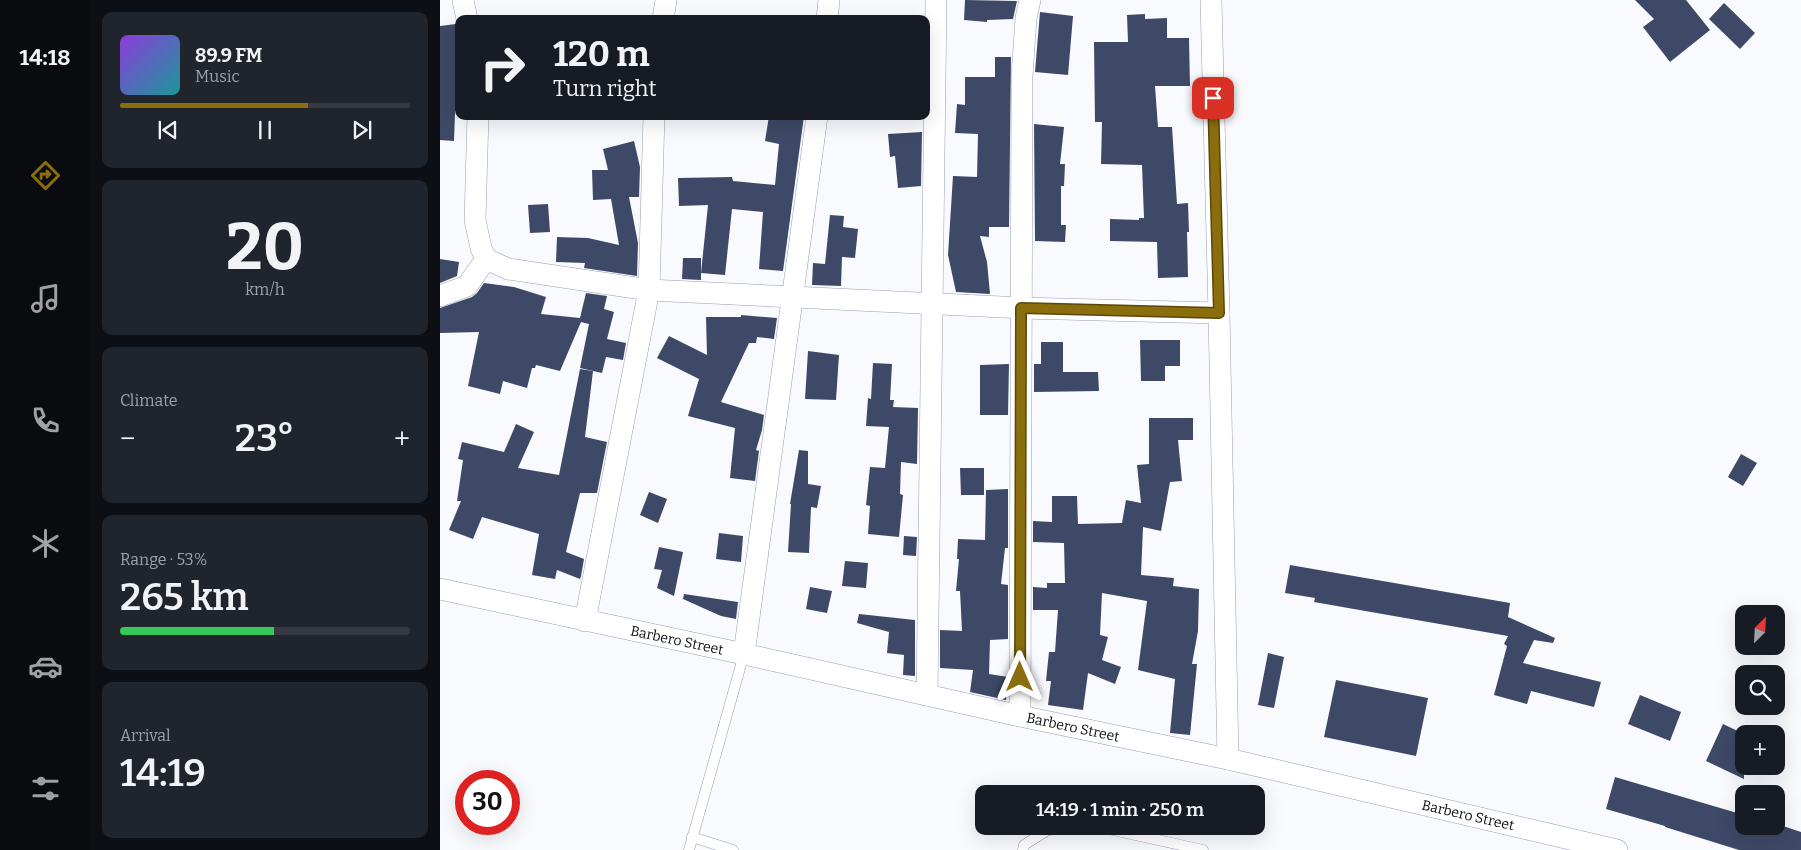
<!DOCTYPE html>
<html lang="en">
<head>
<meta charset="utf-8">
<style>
	:root { --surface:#171b24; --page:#20242c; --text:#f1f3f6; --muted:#9ea1a6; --line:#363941; --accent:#8a6e0e }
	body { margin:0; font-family:Bitter,serif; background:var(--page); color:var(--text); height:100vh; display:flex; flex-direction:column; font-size:19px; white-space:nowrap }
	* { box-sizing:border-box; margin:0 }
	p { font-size:16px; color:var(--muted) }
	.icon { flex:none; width:28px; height:28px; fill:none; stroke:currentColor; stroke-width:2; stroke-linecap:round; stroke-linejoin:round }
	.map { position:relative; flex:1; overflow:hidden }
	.drawer { display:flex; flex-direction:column; gap:12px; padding:12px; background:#0d0f14; width:350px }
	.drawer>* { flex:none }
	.top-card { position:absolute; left:15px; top:15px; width:475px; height:105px; border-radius:10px; box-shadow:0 5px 20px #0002; background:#171b24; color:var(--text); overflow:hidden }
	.needle { width:32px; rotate:24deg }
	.fabs { position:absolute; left:1295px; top:605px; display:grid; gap:10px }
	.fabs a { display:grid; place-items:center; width:50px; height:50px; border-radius:10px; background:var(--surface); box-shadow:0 5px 20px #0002; font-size:25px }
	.speed { position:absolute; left:15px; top:770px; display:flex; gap:10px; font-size:25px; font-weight:700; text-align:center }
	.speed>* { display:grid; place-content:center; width:65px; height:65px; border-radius:50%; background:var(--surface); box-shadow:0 5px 20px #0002; line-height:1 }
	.speed .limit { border:8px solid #d22; background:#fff; color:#111 }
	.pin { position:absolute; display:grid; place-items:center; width:42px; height:42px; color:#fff; margin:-21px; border-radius:10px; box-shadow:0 2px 8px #0006 }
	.me { position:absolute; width:55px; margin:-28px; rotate:0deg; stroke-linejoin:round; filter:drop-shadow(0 0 4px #0008) }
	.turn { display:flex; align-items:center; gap:18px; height:105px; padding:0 15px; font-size:22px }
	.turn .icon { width:65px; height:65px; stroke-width:2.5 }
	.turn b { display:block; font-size:35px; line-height:42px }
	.big { font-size:38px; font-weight:600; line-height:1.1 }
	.drawer .card { flex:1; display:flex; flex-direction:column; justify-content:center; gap:8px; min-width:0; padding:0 18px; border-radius:10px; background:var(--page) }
	.drawer .dial { align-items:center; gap:0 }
	.dial b { font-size:65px; line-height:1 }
	.song { display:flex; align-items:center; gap:15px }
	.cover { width:60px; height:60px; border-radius:8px; background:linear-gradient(135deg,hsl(270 70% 55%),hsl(180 70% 35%)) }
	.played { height:5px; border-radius:2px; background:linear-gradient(90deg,var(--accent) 65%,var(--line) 65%) }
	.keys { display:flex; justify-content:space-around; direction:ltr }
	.heat { display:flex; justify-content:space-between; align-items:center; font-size:28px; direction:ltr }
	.charge { height:8px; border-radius:4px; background:linear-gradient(90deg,#34c759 53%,var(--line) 0) }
	.trip { position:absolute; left:535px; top:785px; width:290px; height:50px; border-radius:10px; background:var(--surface); box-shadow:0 5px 20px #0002; font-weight:600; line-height:50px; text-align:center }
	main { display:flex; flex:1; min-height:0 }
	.tab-bar { display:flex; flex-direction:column; width:90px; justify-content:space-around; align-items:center; background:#090b0e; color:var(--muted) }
	.tab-bar .icon { width:35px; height:35px }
	.tab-bar .active { color:var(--accent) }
	.tab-bar b { font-size:22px; color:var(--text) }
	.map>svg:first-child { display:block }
</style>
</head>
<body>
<main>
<nav class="tab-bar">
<b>14:18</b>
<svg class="icon active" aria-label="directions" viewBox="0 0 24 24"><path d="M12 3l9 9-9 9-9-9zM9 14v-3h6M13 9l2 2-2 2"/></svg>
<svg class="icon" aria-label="music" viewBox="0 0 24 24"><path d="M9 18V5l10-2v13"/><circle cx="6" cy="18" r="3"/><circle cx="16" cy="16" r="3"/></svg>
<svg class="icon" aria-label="phone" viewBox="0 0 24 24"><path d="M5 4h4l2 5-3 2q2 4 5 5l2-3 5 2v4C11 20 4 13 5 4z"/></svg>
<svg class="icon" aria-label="climate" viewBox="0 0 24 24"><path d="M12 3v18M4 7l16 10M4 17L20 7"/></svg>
<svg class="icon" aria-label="car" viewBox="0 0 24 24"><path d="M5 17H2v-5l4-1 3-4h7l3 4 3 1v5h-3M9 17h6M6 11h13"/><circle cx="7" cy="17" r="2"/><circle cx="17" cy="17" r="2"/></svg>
<svg class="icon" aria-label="filters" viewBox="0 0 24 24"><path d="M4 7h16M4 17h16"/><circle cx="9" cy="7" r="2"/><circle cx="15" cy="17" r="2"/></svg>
</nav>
<section class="drawer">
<div class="card">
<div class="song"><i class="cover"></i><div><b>89.9 FM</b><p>Music</p></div></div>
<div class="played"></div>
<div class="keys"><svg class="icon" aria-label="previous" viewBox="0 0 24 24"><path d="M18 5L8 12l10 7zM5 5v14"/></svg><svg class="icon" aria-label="pause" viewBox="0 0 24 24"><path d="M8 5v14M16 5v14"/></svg><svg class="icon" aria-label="next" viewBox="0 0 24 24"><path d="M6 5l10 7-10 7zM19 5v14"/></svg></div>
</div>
<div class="card dial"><b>20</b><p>km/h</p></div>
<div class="card"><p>Climate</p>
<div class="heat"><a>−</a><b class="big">23°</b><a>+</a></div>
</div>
<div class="card"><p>Range · 53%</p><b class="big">265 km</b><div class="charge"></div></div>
<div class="card"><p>Arrival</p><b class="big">14:19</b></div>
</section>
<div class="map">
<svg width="1361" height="850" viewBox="0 0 1361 850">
	<rect width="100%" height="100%" fill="#f9fafe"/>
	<g fill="#3e4967">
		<polygon points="525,0 577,1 573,19 547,20 547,22 524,20"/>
		<polygon points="1195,0 1246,0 1270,30 1230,62 1203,27 1214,19"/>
		<polygon points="1284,3 1315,33 1300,49 1269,19"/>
		<polygon points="600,12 633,16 628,75 595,72"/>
		<polygon points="705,14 705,19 727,18 727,38 749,38 750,86 715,86 718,127 732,127 737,204 748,203 749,232 747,232 748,277 718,278 717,242 670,241 670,219 699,220 699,218 704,218 702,165 661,164 662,122 655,122 654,42 688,42 687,15"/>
		<polygon points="16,24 19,28 19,85 16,86 14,141 0,140 0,26"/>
		<polygon points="555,57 571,57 569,227 549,227 549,237 540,236 547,262 550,294 516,292 508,255 513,176 537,177 538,134 515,133 517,104 525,105 525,77 555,77"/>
		<polygon points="329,116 364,116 343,271 319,269 323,212 292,209 285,275 261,273 268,205 239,206 238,178 292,177 293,181 335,185 339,144 325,141"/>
		<polygon points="594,124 624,127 620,164 625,164 624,186 621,186 621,225 626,225 625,242 595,241"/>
		<polygon points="482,132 481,186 458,188 455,156 450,157 448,134"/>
		<polygon points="194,141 200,167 199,197 189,197 198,243 197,276 144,268 145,263 116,262 117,237 148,238 179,245 171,199 153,200 152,170 168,170 163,149"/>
		<polygon points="108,204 110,232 90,233 88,205"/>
		<polygon points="390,215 404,216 403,227 418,229 415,258 402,257 401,286 372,285 373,263 385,264"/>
		<polygon points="243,258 261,258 261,280 242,279"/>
		<polygon points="0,259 19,262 17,276 0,283"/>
		<polygon points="44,283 74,287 106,297 101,314 140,318 146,293 167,296 164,309 174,312 167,339 186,343 183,360 166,357 162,373 140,368 149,324 141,322 120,371 96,365 95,368 92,368 87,388 63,381 60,394 28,386 39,332 0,333 0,308 32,297 37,293"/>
		<polygon points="301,315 337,318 334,339 317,337 316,343 309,343 281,402 324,415 322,430 316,450 319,451 315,481 290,478 295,428 248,416 259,379 217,358 229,336 267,355 266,317 301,317"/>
		<polygon points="700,340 740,340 740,366 725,366 725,381 701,381"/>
		<polygon points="601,342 623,342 623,372 658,372 659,391 594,392 594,364 601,364"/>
		<polygon points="368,351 399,355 396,400 365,399"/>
		<polygon points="433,363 452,364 450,400 454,400 453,407 478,408 477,464 461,462 460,494 463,495 459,537 428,534 430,506 426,505 430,467 445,468 449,427 426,426 428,398 431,399"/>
		<polygon points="569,364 568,415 540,415 540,365"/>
		<polygon points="140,369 153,371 145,437 167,442 157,493 140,493 126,552 144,559 141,576 140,579 117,570 115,579 92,575 99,534 42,517 33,539 9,530 21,501 17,501 23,460 18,459 22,442 64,452 76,424 94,432 78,468 119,475"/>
		<polygon points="709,418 753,418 753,440 738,440 742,481 730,482 721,531 703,527 701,575 734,578 733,586 759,589 758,631 752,664 757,664 750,735 730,733 735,679 698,670 707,601 662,593 660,635 668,637 662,660 681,667 675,684 648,673 643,710 608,705 611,681 606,681 609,652 615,652 618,610 593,610 593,587 607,588 607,583 625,583 624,543 593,542 593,521 612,522 612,496 637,496 638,524 682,523 686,500 701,503 697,465 709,464"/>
		<polygon points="359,450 368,451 368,484 381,486 377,508 371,507 369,553 348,552 351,504 350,504"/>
		<polygon points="1301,454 1317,463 1303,486 1288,477"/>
		<polygon points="520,468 544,468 544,495 521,495"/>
		<polygon points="568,489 568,548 565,548 561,584 568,585 568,639 550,640 549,674 568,677 566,700 530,692 533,670 500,668 500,630 522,631 520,591 516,591 519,559 517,559 518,539 545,540 546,490"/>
		<polygon points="209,492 227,499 218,523 200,515"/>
		<polygon points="279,533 303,536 301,562 276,559"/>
		<polygon points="464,536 477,537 476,556 463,555"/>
		<polygon points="219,547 243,552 234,596 217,588 222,570 214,569"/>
		<polygon points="405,561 428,563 426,588 402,586"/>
		<polygon points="850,565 1070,603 1068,617 1115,638 1113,643 1094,640 1083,663 1161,682 1154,707 1091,691 1087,704 1054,695 1067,646 1064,644 1068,636 874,602 875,598 845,593"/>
		<polygon points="370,587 392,591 387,613 366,609"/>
		<polygon points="244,594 298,602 296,619 281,616 243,599"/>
		<polygon points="419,614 475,620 475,676 463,675 464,655 447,653 449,632 417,623"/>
		<polygon points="828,653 844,657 834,708 818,705"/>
		<polygon points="896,680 988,698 976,756 884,737"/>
		<polygon points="1200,695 1241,712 1230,741 1188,724"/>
		<polygon points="1283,724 1304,734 1304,779 1266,761"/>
		<polygon points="1175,777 1304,815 1304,826 1343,826 1361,832 1361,850 1299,850 1225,827 1225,826 1166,809"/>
	</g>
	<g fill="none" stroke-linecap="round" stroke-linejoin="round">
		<g stroke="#979eb0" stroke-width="11">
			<g id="service">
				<polyline points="655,826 763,850"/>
				<polyline points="252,837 293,850"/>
				<polyline points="249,850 304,654"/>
				<polyline points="583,850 584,845 606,831 624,826"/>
			</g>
		</g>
		<g stroke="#979eb0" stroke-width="22">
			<g id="minor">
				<polyline points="23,0 27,19"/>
				<polyline points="771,0 779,313 788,759"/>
				<polyline points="223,19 226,0"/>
				<polyline points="387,19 389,0"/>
				<polyline points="38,116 35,220 41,248 46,259 68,269 209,290 581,308 779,313"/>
				<polyline points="0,296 27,286 46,259"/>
				<polyline points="0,589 304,654 580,716 788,759 1177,850"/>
				<polyline points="145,621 209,290 214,116"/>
				<polyline points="304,654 377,116"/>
				<polyline points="487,695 496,0"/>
				<polyline points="580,716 582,76 586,18 590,0"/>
			</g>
		</g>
		<use href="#service" stroke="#fff" stroke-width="10"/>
		<use href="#minor" stroke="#fff" stroke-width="21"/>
	</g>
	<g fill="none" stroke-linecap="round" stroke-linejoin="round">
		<g stroke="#5a4809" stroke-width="12">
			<polyline id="route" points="580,677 581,308 779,313 773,98"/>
		</g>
		<use href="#route" stroke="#8a6e0e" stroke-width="9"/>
	</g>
	<g text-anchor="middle" stroke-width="5" stroke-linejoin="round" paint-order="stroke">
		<g font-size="14" fill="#0c0e14" stroke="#fff">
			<text transform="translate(237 640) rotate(12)" y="5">Barbero Street</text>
			<text transform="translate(633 727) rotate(12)" y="5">Barbero Street</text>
			<text transform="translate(1028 815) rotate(13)" y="5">Barbero Street</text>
		</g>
	</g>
</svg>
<div class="fabs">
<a><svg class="needle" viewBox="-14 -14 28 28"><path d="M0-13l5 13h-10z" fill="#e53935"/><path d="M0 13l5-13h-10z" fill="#9ea1a6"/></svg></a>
<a><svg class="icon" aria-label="search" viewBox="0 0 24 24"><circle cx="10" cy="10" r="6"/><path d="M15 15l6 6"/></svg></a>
<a>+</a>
<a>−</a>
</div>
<div class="speed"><div class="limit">30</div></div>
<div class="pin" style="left:773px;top:98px;background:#d93025"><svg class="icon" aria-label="arrive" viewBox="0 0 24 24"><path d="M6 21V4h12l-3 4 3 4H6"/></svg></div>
<svg class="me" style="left:580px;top:677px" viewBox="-20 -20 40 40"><path d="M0-17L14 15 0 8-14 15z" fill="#8a6e0e" stroke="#fff" stroke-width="4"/></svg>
<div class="trip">14:19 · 1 min · 250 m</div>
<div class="top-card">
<div class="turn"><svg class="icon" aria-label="right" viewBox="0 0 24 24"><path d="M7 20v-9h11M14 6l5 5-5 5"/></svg><div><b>120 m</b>Turn right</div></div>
</div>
</div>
</main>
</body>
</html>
